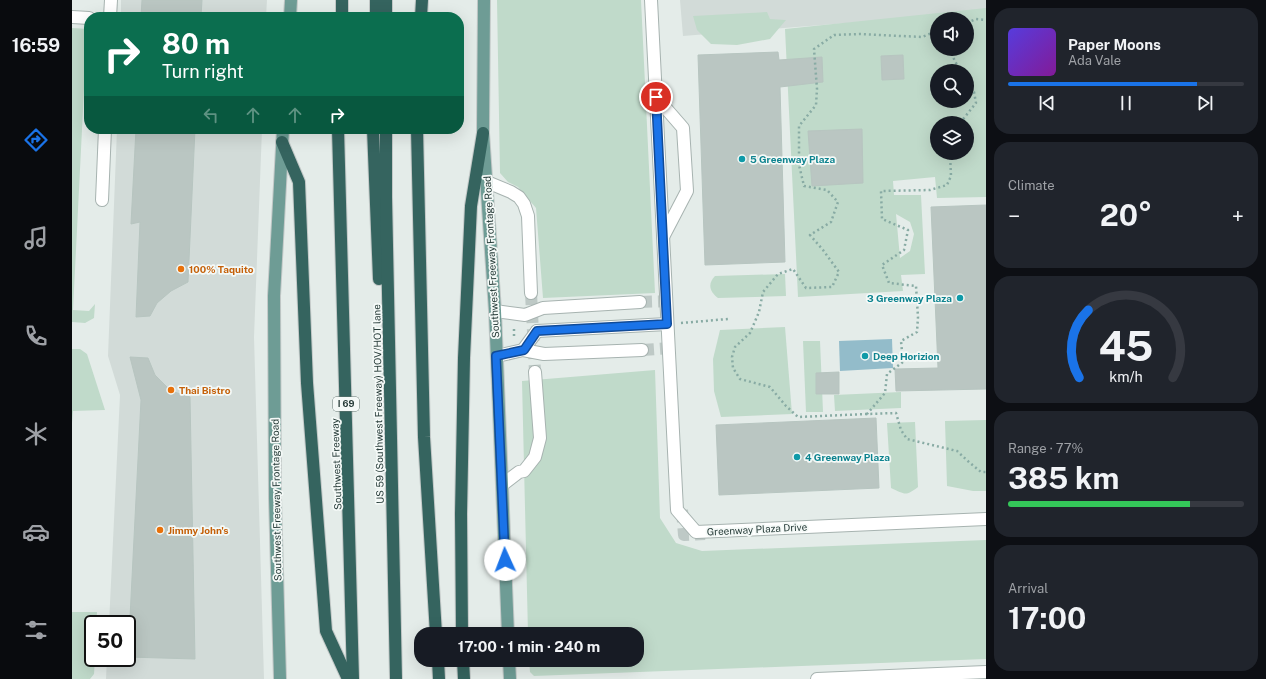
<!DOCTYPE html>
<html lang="en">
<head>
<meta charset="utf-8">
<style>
	:root { --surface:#171b24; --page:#20242c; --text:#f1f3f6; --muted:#9ea1a6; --line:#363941; --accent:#1a73e8 }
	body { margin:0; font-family:"Public Sans",sans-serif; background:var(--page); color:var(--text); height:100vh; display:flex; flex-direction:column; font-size:15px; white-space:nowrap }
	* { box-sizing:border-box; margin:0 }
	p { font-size:13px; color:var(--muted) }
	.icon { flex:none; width:22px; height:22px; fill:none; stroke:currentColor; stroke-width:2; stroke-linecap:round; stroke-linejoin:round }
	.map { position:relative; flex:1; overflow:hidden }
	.drawer { display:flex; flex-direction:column; gap:8px; padding:8px; background:#0d0f14; width:280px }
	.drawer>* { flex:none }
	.guide { position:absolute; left:12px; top:12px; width:380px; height:122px; border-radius:16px; box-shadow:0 4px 16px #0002; background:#0b6e4f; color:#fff; overflow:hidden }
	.fabs { position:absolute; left:858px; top:12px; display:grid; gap:8px }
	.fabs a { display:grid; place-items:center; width:44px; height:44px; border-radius:50%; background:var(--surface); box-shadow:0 4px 16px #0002; font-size:20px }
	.speed { position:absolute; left:12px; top:615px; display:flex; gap:8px; font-size:20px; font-weight:700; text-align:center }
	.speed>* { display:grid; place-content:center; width:52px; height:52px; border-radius:50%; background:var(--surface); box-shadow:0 4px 16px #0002; line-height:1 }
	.speed .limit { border:2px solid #111; border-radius:6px; background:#fff; color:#111 }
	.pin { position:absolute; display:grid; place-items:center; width:34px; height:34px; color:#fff; margin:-17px; border:2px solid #fff; border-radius:50%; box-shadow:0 1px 4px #0007 }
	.me { position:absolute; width:44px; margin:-22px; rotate:358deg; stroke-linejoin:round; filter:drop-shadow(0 0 3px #0008) }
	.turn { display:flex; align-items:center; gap:14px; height:84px; padding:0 12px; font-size:18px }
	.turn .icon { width:52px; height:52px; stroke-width:2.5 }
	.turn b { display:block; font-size:28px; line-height:34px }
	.lanes { display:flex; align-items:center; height:38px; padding:0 12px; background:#0003; justify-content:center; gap:20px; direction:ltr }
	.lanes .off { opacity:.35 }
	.big { font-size:30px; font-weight:700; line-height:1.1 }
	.drawer .card { flex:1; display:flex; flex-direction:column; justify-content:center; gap:6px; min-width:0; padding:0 14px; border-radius:16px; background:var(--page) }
	.drawer .dial { align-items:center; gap:0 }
	.dial svg { height:104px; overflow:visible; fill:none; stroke:var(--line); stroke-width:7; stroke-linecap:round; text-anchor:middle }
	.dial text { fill:var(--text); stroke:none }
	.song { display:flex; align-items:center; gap:12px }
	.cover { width:48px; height:48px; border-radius:6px; background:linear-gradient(135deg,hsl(250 70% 55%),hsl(290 70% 35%)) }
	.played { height:4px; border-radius:2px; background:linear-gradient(90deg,var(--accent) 80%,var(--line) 80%) }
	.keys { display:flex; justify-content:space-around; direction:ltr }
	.heat { display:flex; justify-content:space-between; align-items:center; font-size:22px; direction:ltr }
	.charge { height:6px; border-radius:3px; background:linear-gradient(90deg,#34c759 77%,var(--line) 0) }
	.trip { position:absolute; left:342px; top:627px; width:230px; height:40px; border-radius:16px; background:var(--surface); box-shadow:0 4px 16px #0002; font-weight:700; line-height:40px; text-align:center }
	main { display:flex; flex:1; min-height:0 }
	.tabs { display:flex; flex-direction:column; width:72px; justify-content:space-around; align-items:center; background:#090b0e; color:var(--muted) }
	.tabs .icon { width:28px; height:28px }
	.tabs .on { color:var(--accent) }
	.tabs b { font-size:18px; color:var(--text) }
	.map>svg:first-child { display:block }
</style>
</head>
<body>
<main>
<nav class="tabs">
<b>16:59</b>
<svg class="icon on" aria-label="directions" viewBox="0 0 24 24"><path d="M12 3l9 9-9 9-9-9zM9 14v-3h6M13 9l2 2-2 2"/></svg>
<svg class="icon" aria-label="music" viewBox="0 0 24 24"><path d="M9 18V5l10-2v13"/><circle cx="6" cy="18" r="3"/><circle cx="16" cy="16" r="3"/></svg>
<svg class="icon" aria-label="phone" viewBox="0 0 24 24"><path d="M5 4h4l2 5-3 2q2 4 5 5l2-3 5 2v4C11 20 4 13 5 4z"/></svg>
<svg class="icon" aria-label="climate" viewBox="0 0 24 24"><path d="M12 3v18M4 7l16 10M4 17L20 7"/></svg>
<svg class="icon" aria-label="car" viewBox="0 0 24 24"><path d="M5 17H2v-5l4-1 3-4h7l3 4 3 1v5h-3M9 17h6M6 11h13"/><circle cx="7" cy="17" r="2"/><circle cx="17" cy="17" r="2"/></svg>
<svg class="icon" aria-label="filters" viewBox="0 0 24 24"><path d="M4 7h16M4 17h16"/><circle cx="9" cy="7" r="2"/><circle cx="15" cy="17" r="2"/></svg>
</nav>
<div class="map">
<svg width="914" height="679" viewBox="0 0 914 679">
	<rect width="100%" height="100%" fill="#e4ece9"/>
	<g fill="#d2dbd8">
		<polygon points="49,0 195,0 194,17 49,17"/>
		<polygon points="608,0 914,0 914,12 611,36"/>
		<polygon points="45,129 190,129 182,337 192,679 34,679 35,658 55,658 55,624 37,624 48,395 36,356"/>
	</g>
	<g fill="#c0daca" fill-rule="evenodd">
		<polygon points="425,0 569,0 583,293 471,298 464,208 446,187 436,182 428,173"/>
		<path d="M914,8V197L865,198L863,177L821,181L822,195H849L853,274L829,275L831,291L726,297L713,29ZM865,19H895V49H865ZM865,71H895V101H865ZM865,123H895V153H865ZM824,214L838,222L842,234L838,251L828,258Z"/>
		<polygon points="695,12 698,19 714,20 698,39 665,45 639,44 625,30 621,16"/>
		<polygon points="0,28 17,29 17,49 14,49 1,310 17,311 23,304 22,318 13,323 0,322"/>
		<path d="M713,274L714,296L646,298C638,292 635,284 643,276Z"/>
		<polygon points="713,327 720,414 649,417 642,391 641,359 648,330"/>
		<polygon points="731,341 748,341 751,412 734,412"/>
		<polygon points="0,349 8,349 15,354 33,410 1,411 0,423"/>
		<polygon points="583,370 588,518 604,543 630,551 914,540 914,659 462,676 458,672 457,660 565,660 565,634 456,634 450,381"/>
		<polygon points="829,392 829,408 763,411 762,395"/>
		<polygon points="914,420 914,491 901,491 875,486 873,421"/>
		<path d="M843,422L846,487C833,497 833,494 819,488L815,423Z"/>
		<polygon points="0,612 25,612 24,624 21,624 21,658 23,658 22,674 18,679 0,679"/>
	</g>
	<polygon fill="#93bcca" points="820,339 821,368 768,371 767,341"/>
	<g fill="#bac6c2" stroke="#b7c5c0">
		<polygon points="70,0 130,0 129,17 69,17"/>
		<polygon points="706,52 707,60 750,57 751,82 708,87 713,262 633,265 626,55"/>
		<polygon points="831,55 832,79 810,80 809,56"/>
		<polygon points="64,129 123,129 116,282 99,291 85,303 78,316 64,317 68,222 59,224"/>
		<polygon points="790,129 791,183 740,186 736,131"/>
		<polygon points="914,205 914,389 824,391 823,369 866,368 859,207"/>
		<polygon points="58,357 76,358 83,375 99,391 118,397 123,659 56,657 69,400"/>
		<polygon points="767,372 767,394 744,394 744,373"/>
		<polygon points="804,418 807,488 647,495 644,425"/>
	</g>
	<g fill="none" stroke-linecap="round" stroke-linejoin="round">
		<g stroke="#bec9c6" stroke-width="12" stroke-dasharray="12 6" stroke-linecap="butt">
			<polyline points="459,293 463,372"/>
			<polyline points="568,302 597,301"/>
			<polyline points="570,350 599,348"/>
			<polyline points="610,510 612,535 633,534"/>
		</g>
		<g stroke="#a7b3b0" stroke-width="14">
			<g id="minor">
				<polyline points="579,0 605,510 624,532 914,519"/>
				<polyline points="0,17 17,18"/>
				<polyline points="38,17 39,0"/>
				<polyline points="584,97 611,128 615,191 591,237"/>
				<polyline points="415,182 439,192 447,197 452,204 456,216 459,293"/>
				<polyline points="30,200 33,129"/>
				<polyline points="423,311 453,315 471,308 568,302"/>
				<polyline points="465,331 595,324"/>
				<polyline points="451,350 465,331"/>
				<polyline points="425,356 451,350 472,354 570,350"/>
				<polyline points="430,485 447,472 452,471 463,457 468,438 463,372"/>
				<polyline points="745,679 914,672"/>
			</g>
		</g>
		<g stroke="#c2c8c7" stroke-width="14">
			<g id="major">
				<polyline points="412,0 411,133 423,311 436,634"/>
				<polyline points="218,17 219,0"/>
				<polyline points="437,660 438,679"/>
				<polyline points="208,679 203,498 202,296 211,129"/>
			</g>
		</g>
		<g stroke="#c2c8c7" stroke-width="14">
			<g id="highway">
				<polyline points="270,17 270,0"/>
				<polyline points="304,17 304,0"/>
				<polyline points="314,17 314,0"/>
				<polyline points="349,17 350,0"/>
				<polyline points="266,129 281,679"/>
				<polyline points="301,129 307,279"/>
				<polyline points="314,129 314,197 324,679"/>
				<polyline points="345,129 352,437 364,634"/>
				<polyline points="210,142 227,182 235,383 254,631 276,679"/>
				<polyline points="390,634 389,514 392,358 399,206 411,133"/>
				<polyline points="366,660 367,679"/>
				<polyline points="391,660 392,679"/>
			</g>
		</g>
		<g stroke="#88aba4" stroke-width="2.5" stroke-dasharray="2 3" stroke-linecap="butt">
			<polyline points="895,23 904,19 914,20"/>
			<polyline points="877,49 888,71"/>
			<polyline points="888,123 904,103 902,92 895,83"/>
			<polyline points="878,153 879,176 875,185 858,190 809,191 810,219 836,230 832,250 810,265 817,283 844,286 846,317 845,332 829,341 831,362 815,374 813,393 795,414 824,413 829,430 835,439 885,451 898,463 909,472 914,472"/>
			<polyline points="609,323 656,319"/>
			<polyline points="442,329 442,338"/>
			<polyline points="795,414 726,417 714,406 698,387 668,379 661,368 660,357 663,347 678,333 687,312 691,292 706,274 721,269 734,288 760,287 767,272 751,250 738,235 759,222 766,202 755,190 732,186 727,165 727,126 744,105 745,89 742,49 762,35 788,34 850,37 865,31"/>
		</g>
		<use href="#minor" stroke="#fff" stroke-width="12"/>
		<use href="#major" stroke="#6e9c95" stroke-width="12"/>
		<use href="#highway" stroke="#35645f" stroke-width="12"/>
	</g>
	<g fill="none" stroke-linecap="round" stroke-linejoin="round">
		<g stroke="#114b97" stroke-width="10">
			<polyline id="route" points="433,560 424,356 452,350 465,331 595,324 584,97"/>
		</g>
		<use href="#route" stroke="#1a73e8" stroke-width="7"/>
	</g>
	<g fill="#0f9aa8" stroke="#f4f9f7" stroke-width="1.5">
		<circle cx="670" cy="159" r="4"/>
		<circle cx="888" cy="298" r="4"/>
		<circle cx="793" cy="356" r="4"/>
		<circle cx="725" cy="457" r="4"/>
	</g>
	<g fill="#e8710a" stroke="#f4f9f7" stroke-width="1.5">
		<circle cx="109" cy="269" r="4"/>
		<circle cx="99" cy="390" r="4"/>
		<circle cx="88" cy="530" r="4"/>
	</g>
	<g text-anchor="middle" stroke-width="3.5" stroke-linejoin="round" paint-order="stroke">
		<rect fill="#f4f9f7" stroke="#647471" stroke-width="1" x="261" y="397" width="26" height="14" rx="3"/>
		<g font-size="9" font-weight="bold" fill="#263b38">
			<text x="274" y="407">I 69</text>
		</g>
		<g font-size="10" font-weight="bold" fill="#0d838f" stroke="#f4f9f7" text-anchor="start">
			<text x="678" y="163">5 Greenway Plaza</text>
			<text x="880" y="302" text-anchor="end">3 Greenway Plaza</text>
			<text x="801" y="360">Deep Horizion</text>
			<text x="733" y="461">4 Greenway Plaza</text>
		</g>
		<g font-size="10" fill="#263b38" stroke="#f4f9f7">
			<text transform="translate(419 257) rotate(-93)" y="4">Southwest Freeway Frontage Road</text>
			<text transform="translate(306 404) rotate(-91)" y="4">US 59 (Southwest Freeway) HOV/HOT lane</text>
			<text transform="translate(264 464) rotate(-92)" y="4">Southwest Freeway</text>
			<text transform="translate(204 500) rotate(-91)" y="4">Southwest Freeway Frontage Road</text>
			<text transform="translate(685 529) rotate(-3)" y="4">Greenway Plaza Drive</text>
		</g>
		<g font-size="10" font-weight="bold" fill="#c56008" stroke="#f4f9f7" text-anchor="start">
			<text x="117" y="273">100% Taquito</text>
			<text x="107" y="394">Thai Bistro</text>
			<text x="96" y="534">Jimmy John's</text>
		</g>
	</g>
</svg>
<div class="fabs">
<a><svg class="icon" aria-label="sound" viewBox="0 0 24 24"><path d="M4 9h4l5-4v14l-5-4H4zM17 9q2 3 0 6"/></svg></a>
<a><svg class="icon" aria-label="search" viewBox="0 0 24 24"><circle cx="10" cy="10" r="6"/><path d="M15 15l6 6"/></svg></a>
<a><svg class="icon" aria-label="layers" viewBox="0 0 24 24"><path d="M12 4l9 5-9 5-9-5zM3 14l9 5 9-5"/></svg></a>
</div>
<div class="speed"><div class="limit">50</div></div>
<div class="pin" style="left:584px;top:97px;background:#d93025"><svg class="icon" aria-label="arrive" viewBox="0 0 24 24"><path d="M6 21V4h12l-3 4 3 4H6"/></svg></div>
<svg class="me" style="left:433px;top:560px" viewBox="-20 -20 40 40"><circle r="19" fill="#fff"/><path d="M0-13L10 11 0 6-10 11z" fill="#1a73e8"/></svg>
<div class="trip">17:00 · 1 min · 240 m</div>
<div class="guide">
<div class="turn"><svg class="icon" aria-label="right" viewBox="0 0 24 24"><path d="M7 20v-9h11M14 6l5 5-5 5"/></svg><div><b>80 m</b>Turn right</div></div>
<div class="lanes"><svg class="icon off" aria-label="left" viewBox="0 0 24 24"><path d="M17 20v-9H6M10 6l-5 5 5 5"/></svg><svg class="icon off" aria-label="ahead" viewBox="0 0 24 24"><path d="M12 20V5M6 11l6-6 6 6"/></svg><svg class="icon off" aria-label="ahead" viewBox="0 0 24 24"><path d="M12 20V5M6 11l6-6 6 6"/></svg><svg class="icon" aria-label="right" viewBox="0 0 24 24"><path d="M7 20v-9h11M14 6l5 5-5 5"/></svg></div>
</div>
</div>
<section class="drawer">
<div class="card">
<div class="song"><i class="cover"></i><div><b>Paper Moons</b><p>Ada Vale</p></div></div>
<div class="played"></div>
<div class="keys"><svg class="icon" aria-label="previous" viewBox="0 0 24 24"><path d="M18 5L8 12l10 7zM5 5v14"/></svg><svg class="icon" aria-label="pause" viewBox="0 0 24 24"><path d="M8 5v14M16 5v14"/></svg><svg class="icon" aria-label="next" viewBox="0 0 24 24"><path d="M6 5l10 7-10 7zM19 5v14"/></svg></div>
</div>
<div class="card"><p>Climate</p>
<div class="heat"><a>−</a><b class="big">20°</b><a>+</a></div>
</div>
<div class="card dial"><svg viewBox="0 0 100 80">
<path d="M14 69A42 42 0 1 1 86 69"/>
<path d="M14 69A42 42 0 0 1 21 17" stroke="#1a73e8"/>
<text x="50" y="56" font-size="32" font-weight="700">45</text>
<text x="50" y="72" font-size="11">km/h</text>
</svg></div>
<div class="card"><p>Range · 77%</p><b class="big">385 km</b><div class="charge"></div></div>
<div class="card"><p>Arrival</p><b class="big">17:00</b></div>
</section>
</main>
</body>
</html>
